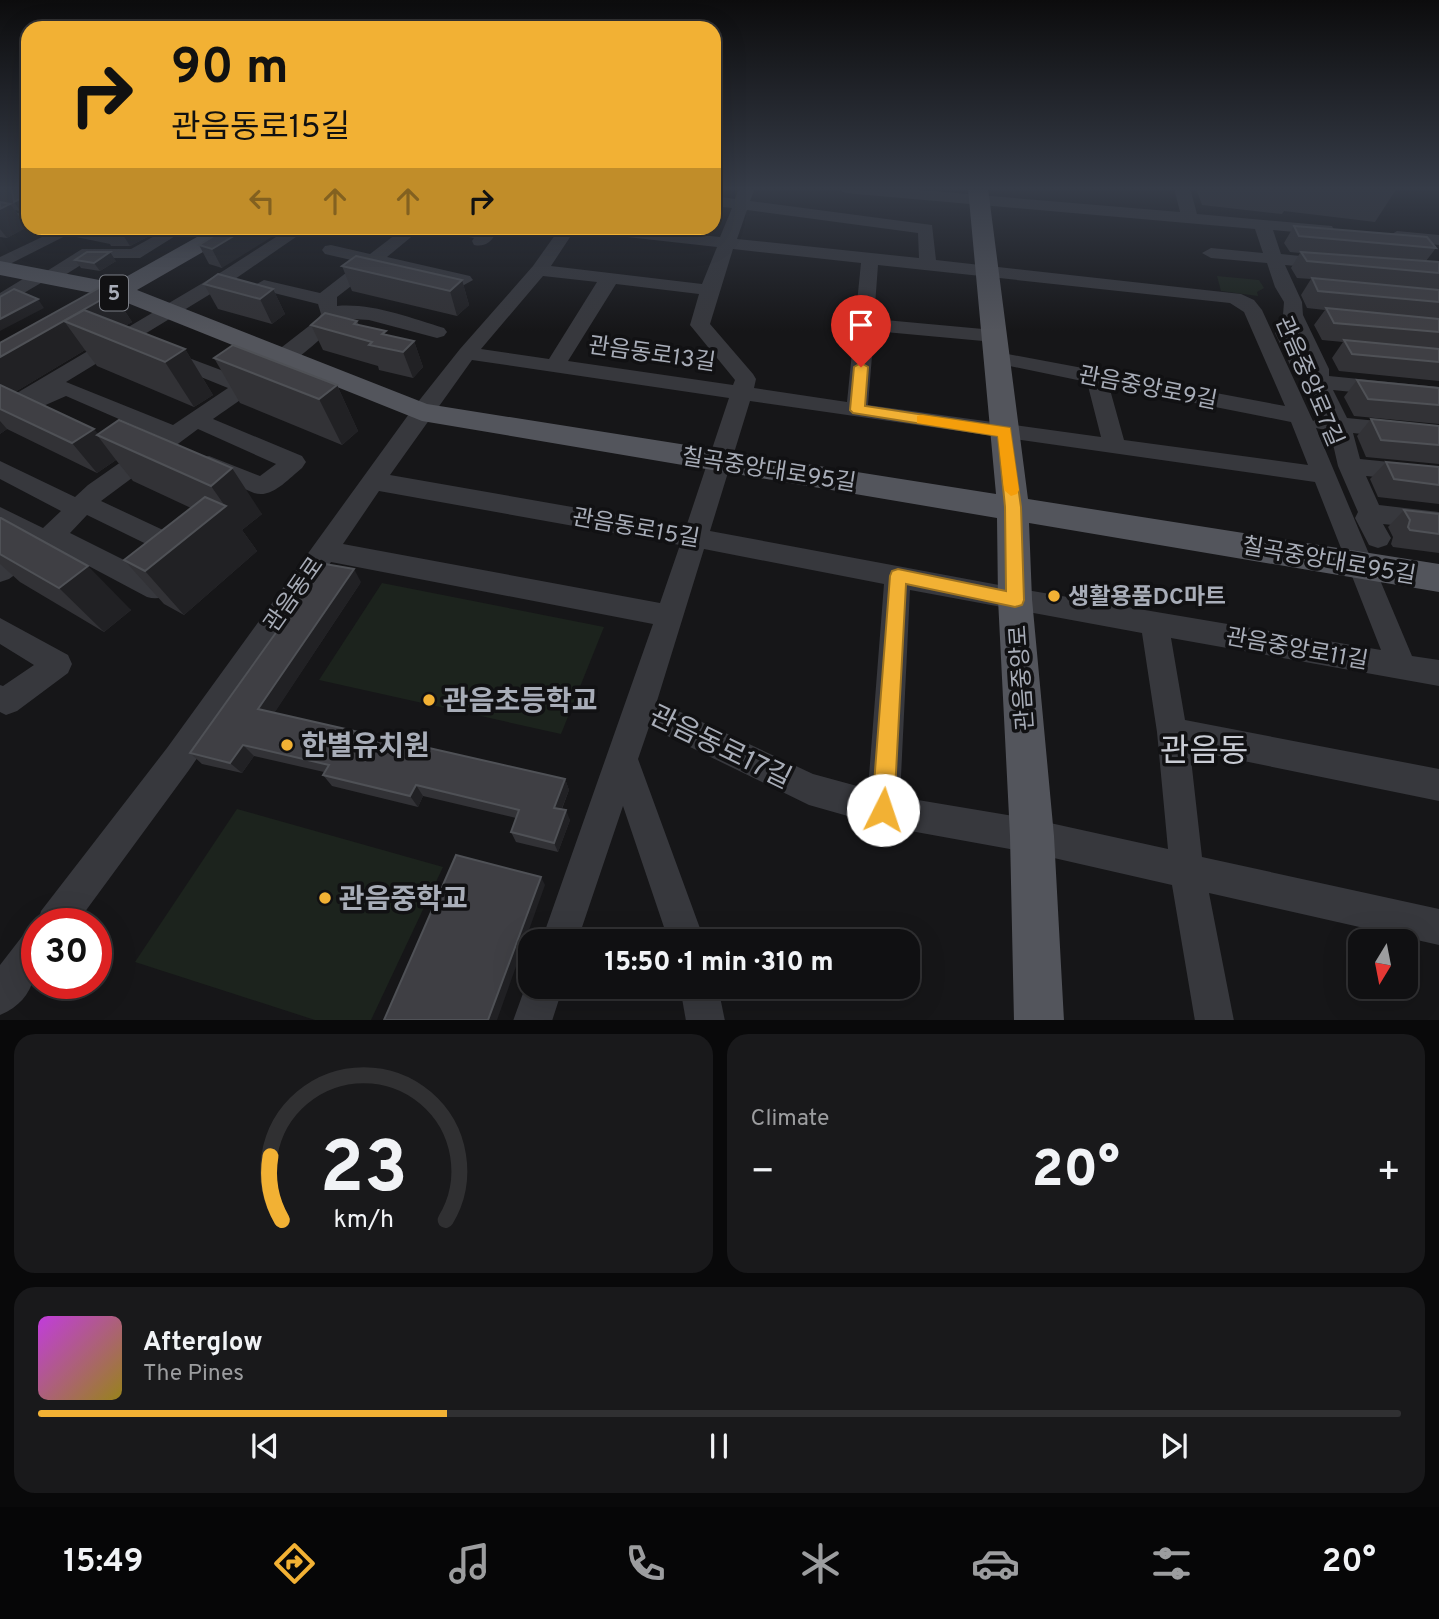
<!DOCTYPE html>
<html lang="en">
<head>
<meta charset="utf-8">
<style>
	:root { --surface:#101012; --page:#19191b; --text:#f1f3f6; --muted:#9c9d9f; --line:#303032; --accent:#f2b134 }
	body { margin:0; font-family:Overpass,"Noto Sans KR",sans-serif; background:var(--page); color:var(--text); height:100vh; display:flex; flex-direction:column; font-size:26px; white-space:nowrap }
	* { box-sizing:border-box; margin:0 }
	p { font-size:23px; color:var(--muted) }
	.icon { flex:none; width:38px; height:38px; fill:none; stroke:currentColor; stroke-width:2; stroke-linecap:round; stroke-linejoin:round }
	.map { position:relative; height:1020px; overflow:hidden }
	.side { display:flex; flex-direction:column; gap:14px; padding:14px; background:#09090a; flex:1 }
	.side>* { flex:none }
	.top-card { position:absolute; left:21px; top:21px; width:700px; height:214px; border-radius:21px; box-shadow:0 7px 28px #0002,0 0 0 2px var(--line); background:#f2b134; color:#111; overflow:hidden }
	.needle { width:46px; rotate:190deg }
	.buttons { position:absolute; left:1348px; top:929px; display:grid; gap:14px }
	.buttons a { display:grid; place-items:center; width:70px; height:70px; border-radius:14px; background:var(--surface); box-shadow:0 7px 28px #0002,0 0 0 2px var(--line); font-size:35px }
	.speed { position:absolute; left:21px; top:908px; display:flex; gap:14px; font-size:35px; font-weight:700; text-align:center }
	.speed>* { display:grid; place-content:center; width:91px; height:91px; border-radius:50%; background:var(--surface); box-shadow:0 7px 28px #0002,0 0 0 2px var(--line); line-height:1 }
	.speed .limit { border:10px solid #d22; background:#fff; color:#111 }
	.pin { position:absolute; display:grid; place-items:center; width:60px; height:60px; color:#fff; margin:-72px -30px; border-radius:50% 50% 50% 0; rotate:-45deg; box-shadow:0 0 7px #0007 }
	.pin .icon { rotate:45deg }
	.me { position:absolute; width:77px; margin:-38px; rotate:4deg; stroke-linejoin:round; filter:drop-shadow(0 0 5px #0008) }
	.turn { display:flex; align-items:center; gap:24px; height:147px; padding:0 35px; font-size:32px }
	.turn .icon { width:91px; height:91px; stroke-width:2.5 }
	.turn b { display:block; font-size:49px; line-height:60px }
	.lanes { display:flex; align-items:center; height:66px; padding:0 35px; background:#0003; justify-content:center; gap:35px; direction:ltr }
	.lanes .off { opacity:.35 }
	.big { font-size:52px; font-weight:800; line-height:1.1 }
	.side .tile { flex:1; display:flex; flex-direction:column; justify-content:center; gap:10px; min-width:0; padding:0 24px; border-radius:21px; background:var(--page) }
	.side .dial { align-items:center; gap:0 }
	.dial svg { height:182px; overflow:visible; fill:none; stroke:var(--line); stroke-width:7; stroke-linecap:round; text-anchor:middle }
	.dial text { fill:var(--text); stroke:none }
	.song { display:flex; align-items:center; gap:21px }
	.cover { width:84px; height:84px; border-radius:10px; background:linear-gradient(135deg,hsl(290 70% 55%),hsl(50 70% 35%)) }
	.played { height:7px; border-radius:4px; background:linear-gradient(90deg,var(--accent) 30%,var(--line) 30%) }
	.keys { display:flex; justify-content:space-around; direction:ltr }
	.heat { display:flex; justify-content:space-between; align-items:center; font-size:38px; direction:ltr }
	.side .tiles { flex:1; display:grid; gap:14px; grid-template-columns:1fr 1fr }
	.tile:last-child { grid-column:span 2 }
	.trip { position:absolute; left:518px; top:929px; width:402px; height:70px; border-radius:21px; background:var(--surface); box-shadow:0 7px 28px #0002,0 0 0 2px var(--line); font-weight:800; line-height:70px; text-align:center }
	.menu { display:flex; height:112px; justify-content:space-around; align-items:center; background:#060607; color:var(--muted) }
	.menu .icon { width:49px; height:49px }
	.menu .current { color:var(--accent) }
	.menu b { font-size:32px; color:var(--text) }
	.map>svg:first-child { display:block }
</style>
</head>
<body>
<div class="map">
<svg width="1439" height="1021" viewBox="0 0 1439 1021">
	<rect width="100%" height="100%" fill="#161618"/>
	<g fill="#1c231d">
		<polygon points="1217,276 1259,280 1264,288 1257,292 1258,296 1221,291"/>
		<polygon points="382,583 604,627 561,734 319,680"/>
		<polygon points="237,809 443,867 371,1020 315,1020 135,962"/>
	</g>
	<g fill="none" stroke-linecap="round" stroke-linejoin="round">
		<g fill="#37383d" fill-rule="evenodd">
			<path d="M739,188H755L750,201L932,225L936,260L1241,294L1254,300L1262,310L1313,421L1324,416L1308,382L1309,369L1283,315L1284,302L1275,287L1267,263L1211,258L1202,253L1211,248L1263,253L1255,229L845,193L837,188H896L1180,212L1174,188H1190L1197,214L1332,226L1334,230L1332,234L1326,235L1273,230L1281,254L1329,259L1338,264L1329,269L1285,265L1302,302L1303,315L1329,369V376L1439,387V401L1333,390L1347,418L1439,427V443L1353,433L1360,459L1439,467V483L1366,476L1379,505L1439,512V530L1383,524L1391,538L1387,545L1378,548L1369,545L1355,518L1358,512L1338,466L1330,431L1316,428L1412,656L1439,660V686L1171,638L1185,720L1439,769V801L1190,750L1202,857L1439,909V945L1209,893L1234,1021H1195L1172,885L1032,853L883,826L809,805L649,727L638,759L705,942H669L623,806L577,942H541L653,624L331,562L189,770L76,924L37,926L41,911L167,748L414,407L460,349L533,266L560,228H576L551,266L702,284L717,247L591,233L583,228H632L720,237L732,208L714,206V196L735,199ZM747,210L918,233L919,258L737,239ZM733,249L861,263L847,402L754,388L756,379L753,374L710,324ZM878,265L1230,303L1244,312L1285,406L997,352L990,354L987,358L990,362L1087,382L1101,437L868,405L874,331L994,342L1004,336L994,330L874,319ZM543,276L597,282L549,359L481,349ZM616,284L699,294L690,325L735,380L733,385L568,361ZM472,360L729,398L686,527L390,475ZM1109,386L1291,422L1308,465L1124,440ZM750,401L1315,482L1381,650L1015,588L710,531ZM379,491L680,545L660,603L343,544ZM704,549L884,584L868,789L813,774L657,701ZM910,590L1142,633L1157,732L1168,849L1032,819L900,797Z"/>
			<polygon points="0,210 28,215 28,225 0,220"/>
			<polygon points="61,228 81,228 0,269 0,257"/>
			<polygon points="169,228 188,228 140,258 92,258 57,280 46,280 0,307 0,293 36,271 47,271 82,249 131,249"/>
			<path d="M290,228H309L235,279L66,382L173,425L228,388L159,360L156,356L159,352H173L242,378L318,319L321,314L318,304L258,289L255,285L264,280L320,293L360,262L325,254L322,250L325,246L331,245L370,254L404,228H422L387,257L470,276L473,280L464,285L377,266L337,297V306C373,303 410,318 444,328L447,332L444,336L437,338L369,320L338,318C329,341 238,401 213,419L302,456L306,462L302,468C288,479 272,499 254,493L201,470L197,464L201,458L209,456L260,476L276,464L198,429L101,501L193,544L197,551L193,558L184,561L175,558L87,515L70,533L154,575L170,566L179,570L183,577C176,592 163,602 147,597L53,547L9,579L0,582V558L25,541L0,527V507L43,528L61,511L0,479V461L75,497L88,485L158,436L66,396L41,407L32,403L0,420V403L223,271Z"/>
			<path d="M442,228H474L493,231L495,235C490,243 484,247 474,245L472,241L474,238L444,232Z"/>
			<polygon points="1397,231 1439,235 1439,245 1391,240 1389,236"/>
			<polygon points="0,618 68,655 72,664 68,673 17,711 6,715 0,712 0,685 3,686 34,665 0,644"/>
			<path d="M37,929C37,965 40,998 0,1015V965L24,934Z"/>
			<polygon points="530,974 530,987 563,987 552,1021 513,1021"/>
			<polygon points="680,987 718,987 725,1021 686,1021"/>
		</g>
		<polygon fill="#53555c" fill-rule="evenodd" points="968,188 988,188 1028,499 1439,564 1439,592 1029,523 1032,599 1054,836 1064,1021 1014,1021 1010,836 998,599 997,518 422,421 120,300 105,306 97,304 93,299 97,294 0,275 0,261 115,283 213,228 238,228 236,233 137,290 427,404 996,494"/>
	</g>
	<g fill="#323236">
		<polygon points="0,188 28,188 28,222 20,211 15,210 27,227 7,238 0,237"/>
		<polygon points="1196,188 1397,188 1375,222 1284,211 1282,214 1202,205"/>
		<polygon points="1294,226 1436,248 1426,261 1439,262 1439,381 1339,371 1332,358 1343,342 1322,340 1314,325 1325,310 1307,308 1301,295 1311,279 1297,278 1291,268 1300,253 1290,252 1284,243"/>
		<polygon points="69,228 165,228 130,246 111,246 110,244 76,237"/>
		<polygon points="227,228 222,268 209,264 199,245"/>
		<polygon points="75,260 116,261 100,271 81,268"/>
		<polygon points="342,266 462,280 469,305 457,316 352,291"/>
		<polygon points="204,284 273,289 285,314 272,324 218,309"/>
		<polygon points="113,293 132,322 125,326 185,349 213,395 194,407 97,366 85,350 15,392 98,434 119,420 262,514 242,530 257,551 184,615 164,604 124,560 191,508 133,481 116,460 97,473 7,429 0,434 0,343"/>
		<polygon points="357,321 359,325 388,335 414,341 423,367 413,378 379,370 378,366 323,350 311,325"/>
		<polygon points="1281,324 1312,364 1306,372 1293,371 1275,333"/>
		<polygon points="214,358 337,385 358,431 342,445 240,403"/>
		<polygon points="1357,380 1439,388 1439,424 1354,416 1344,397"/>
		<polygon points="1371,419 1439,426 1439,464 1366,457 1357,436"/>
		<polygon points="1386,462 1439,467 1439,504 1378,497 1370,479"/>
		<polygon points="1404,510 1439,514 1439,553 1393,547 1391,544 1393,537 1388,527"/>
		<polygon points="0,518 131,610 104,632 20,582 0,564"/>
		<polygon points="361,582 274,713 565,779 569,790 562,809 570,820 558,852 516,842 511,832 516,818 423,796 418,807 332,786 323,775 324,772 254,756 242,773 202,764 190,753"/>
	</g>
	<g fill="#212124">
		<polygon points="28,195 28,222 14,202"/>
		<polygon points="10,204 27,227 7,238 0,229 0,209"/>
		<polygon points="125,228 165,228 130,246 120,230"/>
		<polygon points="247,228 286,228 222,268 212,249"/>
		<polygon points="110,252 116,261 100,271 94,263"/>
		<polygon points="462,280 469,305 457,316 450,291"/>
		<polygon points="273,289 285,314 272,324 260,299"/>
		<polygon points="113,293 132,322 105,338 64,321 85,350 0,401 0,357"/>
		<polygon points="38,299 44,308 0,331 0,319"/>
		<polygon points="414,341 423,367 413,378 403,352"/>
		<polygon points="185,349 213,395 194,407 165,362"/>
		<polygon points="337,385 358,431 342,445 319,399"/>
		<polygon points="0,421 7,429 0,434"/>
		<polygon points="94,429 100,436 97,435 116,460 97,473 72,443"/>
		<polygon points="232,468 262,514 242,530 257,551 184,615 145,571 225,506 211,486"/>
		<polygon points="88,566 131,610 104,632 59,588"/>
		<polygon points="354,569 361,582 269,721 258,709"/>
		<polygon points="243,745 254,756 242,773 230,763"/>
		<polygon points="565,779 569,790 558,818 554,808"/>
		<polygon points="416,785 423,796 418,807 410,796"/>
		<polygon points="566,810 570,820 558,852 554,843"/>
		<polygon points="541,877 545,885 497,1020 488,1020"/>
	</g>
	<g fill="#3f3f44" stroke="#4f5156" stroke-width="2">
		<polygon points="3,188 28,188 28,195 14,202 12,189"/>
		<polygon points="0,202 10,204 0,209"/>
		<polygon points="1294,226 1427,237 1436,248 1299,236"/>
		<polygon points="99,228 125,228 120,230 101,230 103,228"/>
		<polygon points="227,228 247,228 212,249 199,245"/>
		<polygon points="87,252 110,252 94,263 75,260"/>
		<polygon points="1301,252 1439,262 1439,273 1307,261"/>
		<polygon points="356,256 462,280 450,291 342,266"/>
		<polygon points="218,274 273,289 260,299 204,284"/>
		<polygon points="1312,278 1439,290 1439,302 1318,291"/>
		<polygon points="99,288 113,293 0,357 0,343"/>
		<polygon points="14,289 38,299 0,319 0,297"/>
		<polygon points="1326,308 1439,319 1439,332 1334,323"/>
		<polygon points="84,310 185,349 165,362 64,321"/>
		<polygon points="325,313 357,321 354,324 386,331 382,334 414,341 403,352 369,345 372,342 311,325"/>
		<polygon points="1281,324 1295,326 1312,364 1299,362"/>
		<polygon points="1344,340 1439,349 1439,362 1352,354"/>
		<polygon points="233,345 337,385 319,399 214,358"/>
		<polygon points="1357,380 1439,388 1439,405 1368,399"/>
		<polygon points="0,385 94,429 72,443 0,409"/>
		<polygon points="1371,419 1439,426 1439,445 1381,440"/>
		<polygon points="119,420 232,468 211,486 97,435"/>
		<polygon points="1386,462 1439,467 1439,485 1394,479"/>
		<polygon points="205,497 226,506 145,571 124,560"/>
		<polygon points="1404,510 1439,514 1439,534 1410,530 1408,527 1410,520"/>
		<polygon points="0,518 1,518 88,566 59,588 0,554"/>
		<polygon points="325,564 354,569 258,709 565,779 554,808 566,810 554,843 511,832 519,810 416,785 410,796 323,775 329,765 243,745 230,763 190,753"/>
		<polygon points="456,855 541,877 488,1020 384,1020"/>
	</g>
	<linearGradient id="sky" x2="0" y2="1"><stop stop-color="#0c0c0d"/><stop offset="0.57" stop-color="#363c48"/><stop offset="1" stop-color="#363c48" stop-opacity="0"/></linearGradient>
	<rect width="1439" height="331" fill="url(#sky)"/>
	<polygon fill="#f2b134" stroke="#9d7322" stroke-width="2" points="861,363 868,367 865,406 1010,428 1021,507 1024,600 1022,605 1015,607 906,584 894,810 890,818 883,821 875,818 872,810 890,576 892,571 898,569 1006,591 1005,507 998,436 853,413 850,410 854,367"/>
	<polygon fill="#f59e0b" points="922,415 1010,428 1019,490 1017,494 1011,496 1004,490 998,436 917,423 917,416"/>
	<g fill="#f2b134" stroke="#111113" stroke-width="2.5">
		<circle cx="1054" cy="596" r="7"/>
		<circle cx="429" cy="700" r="7"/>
		<circle cx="287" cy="745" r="7"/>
		<circle cx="325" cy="898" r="7"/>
	</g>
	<g text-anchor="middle" stroke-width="7" stroke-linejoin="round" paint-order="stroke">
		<rect fill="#111113" stroke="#7b7e86" stroke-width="2" x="100" y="275.5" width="28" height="35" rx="5"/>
		<g font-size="21" font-weight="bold" fill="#a8adb8">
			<text x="114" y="300">5</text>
		</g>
		<g font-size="23" fill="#a8adb8" stroke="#111113">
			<text transform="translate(652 353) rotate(8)" y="8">관음동로13길</text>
			<text transform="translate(1310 381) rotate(67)" y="8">관음중앙로7길</text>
			<text transform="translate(1148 387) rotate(11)" y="8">관음중앙로9길</text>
			<text transform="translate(769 469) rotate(9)" y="8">칠곡중앙대로95길</text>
			<text transform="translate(636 527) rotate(10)" y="8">관음동로15길</text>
			<text transform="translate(1329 560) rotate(10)" y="8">칠곡중앙대로95길</text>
			<text transform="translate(293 594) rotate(-55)" y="8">관음동로</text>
			<text transform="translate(1297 648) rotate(10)" y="8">관음중앙로11길</text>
			<text transform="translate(1021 678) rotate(-94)" y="8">관음중앙로</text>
		</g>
		<g font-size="23" font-weight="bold" fill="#a8adb8" stroke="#111113" text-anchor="start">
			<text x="1068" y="604">생활용품DC마트</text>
		</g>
		<g font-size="28" font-weight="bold" fill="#a8adb8" stroke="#111113" text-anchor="start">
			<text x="443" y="710">관음초등학교</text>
			<text x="301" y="755">한별유치원</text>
			<text x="339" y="908">관음중학교</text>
		</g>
		<g font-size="28" fill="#a8adb8" stroke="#111113">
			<text transform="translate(721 746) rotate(26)" y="10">관음동로17길</text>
		</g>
		<g font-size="32" fill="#c9ccd4" stroke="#111113">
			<text x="1204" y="761">관음동</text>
		</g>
	</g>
</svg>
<div class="buttons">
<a><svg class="needle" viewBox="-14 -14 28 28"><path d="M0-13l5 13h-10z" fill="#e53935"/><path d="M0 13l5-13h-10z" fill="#9c9d9f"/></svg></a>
</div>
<div class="speed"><div class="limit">30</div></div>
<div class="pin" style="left:861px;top:367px;background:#d93025"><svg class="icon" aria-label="arrive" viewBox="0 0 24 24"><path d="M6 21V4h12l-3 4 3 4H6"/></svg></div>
<svg class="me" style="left:883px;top:810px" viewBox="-20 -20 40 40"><circle r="19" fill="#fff"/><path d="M0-13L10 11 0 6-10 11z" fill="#f2b134"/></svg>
<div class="trip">15:50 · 1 min · 310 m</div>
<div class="top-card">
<div class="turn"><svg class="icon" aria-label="right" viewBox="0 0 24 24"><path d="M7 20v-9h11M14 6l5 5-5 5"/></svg><div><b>90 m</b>관음동로15길</div></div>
<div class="lanes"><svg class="icon off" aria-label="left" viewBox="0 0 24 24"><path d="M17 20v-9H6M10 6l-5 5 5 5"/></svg><svg class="icon off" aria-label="ahead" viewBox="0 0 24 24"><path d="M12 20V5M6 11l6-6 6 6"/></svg><svg class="icon off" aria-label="ahead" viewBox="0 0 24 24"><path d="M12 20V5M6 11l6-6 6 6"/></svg><svg class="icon" aria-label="right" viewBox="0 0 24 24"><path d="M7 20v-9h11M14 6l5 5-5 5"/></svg></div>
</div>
</div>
<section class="side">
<div class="tiles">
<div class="tile dial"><svg viewBox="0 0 100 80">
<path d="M14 69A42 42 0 1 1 86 69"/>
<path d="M14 69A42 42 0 0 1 9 41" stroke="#f2b134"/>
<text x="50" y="56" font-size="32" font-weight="700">23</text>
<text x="50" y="72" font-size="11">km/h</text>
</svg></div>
<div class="tile"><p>Climate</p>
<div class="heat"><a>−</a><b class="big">20°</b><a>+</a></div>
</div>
<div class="tile">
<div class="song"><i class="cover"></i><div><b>Afterglow</b><p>The Pines</p></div></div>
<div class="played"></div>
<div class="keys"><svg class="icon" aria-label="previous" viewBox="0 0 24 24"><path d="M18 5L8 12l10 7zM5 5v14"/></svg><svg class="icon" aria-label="pause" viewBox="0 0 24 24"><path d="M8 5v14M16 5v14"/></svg><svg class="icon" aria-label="next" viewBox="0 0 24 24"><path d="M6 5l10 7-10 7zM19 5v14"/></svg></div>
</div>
</div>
</section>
<nav class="menu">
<b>15:49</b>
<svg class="icon current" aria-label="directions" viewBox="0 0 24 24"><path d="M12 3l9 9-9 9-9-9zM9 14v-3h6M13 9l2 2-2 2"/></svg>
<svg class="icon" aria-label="music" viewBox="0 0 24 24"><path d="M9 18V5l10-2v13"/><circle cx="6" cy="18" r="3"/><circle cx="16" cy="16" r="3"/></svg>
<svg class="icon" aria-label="phone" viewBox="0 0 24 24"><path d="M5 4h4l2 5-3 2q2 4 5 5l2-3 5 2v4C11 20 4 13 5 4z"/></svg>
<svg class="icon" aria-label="climate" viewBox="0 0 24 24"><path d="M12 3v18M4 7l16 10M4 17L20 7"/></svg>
<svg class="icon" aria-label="car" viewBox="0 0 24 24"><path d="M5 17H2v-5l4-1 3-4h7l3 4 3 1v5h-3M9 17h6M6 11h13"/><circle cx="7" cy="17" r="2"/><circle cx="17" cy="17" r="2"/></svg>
<svg class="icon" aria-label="filters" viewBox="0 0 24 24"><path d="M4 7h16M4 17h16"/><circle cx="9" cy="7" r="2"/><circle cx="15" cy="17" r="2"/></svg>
<b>20°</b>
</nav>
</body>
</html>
